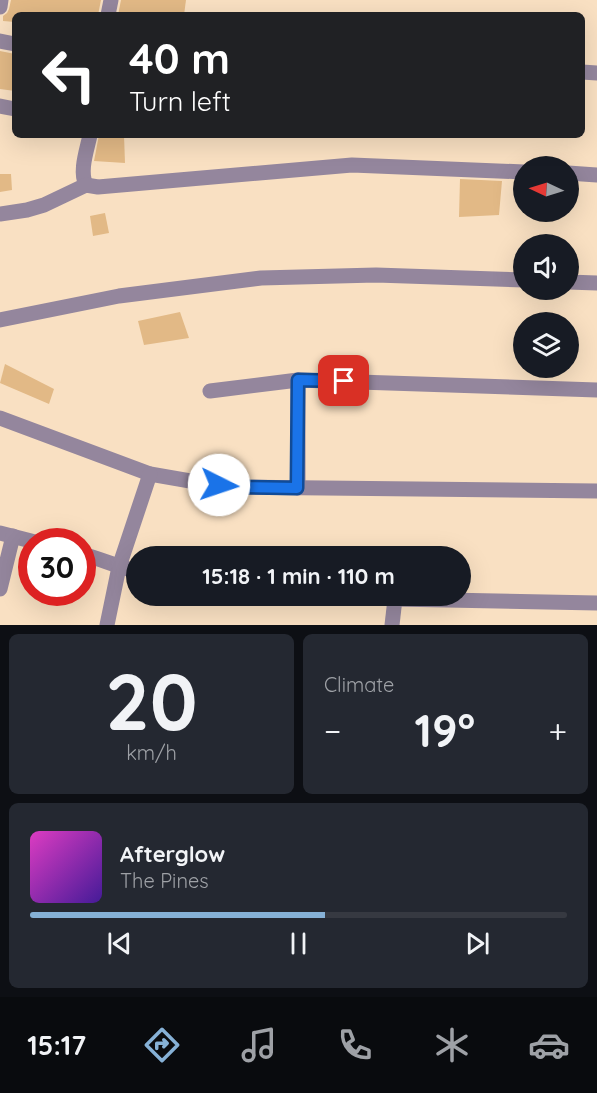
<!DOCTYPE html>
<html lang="en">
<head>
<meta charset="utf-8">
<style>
	:root { --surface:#171b24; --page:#242831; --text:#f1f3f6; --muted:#9ea1a6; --line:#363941; --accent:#86b1d6 }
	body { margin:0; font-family:Quicksand,sans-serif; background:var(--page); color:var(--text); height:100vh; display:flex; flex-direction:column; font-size:22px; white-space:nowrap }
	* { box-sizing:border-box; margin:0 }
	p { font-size:20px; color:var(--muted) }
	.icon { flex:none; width:33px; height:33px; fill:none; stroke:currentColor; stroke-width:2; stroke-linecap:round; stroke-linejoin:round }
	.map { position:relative; height:625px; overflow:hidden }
	.panel { display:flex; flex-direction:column; gap:9px; padding:9px; background:#0d0f14; flex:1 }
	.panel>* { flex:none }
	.hud { position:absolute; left:12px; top:12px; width:573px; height:126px; border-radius:9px; box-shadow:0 6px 24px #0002; background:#202124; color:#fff; overflow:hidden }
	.needle { width:39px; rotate:274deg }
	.fabs { position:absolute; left:513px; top:156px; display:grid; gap:12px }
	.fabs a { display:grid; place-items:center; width:66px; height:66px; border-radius:50%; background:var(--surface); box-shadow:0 6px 24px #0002; font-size:30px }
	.speed { position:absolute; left:18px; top:528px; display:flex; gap:12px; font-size:30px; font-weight:700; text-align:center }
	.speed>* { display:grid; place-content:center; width:78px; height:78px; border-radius:50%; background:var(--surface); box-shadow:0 6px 24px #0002; line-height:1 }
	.speed .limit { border:9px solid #d22; background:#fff; color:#111 }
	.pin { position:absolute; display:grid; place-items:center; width:51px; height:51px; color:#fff; margin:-26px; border-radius:12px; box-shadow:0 3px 9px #0006 }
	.me { position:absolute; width:66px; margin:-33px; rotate:94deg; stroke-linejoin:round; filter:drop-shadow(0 0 4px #0008) }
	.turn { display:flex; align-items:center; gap:21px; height:126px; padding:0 18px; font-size:27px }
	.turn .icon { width:78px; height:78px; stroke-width:2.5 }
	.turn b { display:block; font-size:42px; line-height:51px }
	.big { font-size:45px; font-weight:700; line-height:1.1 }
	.panel .tile { flex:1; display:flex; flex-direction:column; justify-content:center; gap:9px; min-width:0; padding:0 21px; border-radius:9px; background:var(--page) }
	.panel .dial { align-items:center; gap:0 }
	.dial b { font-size:78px; line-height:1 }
	.song { display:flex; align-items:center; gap:18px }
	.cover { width:72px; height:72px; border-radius:9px; background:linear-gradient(135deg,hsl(310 70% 55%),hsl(260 70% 35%)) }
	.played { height:6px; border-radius:3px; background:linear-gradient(90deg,var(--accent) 55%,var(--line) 55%) }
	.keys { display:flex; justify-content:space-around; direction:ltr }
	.heat { display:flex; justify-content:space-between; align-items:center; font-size:33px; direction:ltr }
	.panel .tiles { flex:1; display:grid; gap:9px; grid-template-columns:1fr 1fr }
	.tile:last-child { grid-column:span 2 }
	.trip { position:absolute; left:126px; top:546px; width:345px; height:60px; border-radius:30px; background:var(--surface); box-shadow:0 6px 24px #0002; font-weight:700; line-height:60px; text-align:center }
	.tabs { display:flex; height:96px; justify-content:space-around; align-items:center; background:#090b0e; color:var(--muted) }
	.tabs .icon { width:42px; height:42px }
	.tabs .selected { color:var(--accent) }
	.tabs b { font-size:27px; color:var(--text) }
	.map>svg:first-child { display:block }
</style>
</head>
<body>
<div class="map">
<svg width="597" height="625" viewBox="0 0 597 625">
	<rect width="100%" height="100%" fill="#f9e0c2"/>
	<g fill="#e2b986">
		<polygon points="11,0 101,0 98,15 15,15 15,22 3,21 3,16 7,13 9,9"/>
		<polygon points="121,0 186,0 184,15 118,15"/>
		<polygon points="0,51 15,54 15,91 0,89"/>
		<polygon points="99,135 124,135 125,163 94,161"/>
		<polygon points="0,174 11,174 12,190 0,192"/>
		<polygon points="460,179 502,181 499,215 459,217"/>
		<polygon points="105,213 109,233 93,236 90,216"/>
		<polygon points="180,312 189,338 144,345 138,321"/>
		<polygon points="5,364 54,389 49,404 0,383"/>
	</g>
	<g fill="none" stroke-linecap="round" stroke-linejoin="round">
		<g stroke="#94869d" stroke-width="15">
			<polyline points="0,7 1,0"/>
			<polyline points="108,15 111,0"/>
			<polyline points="0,41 15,44"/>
			<polyline points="582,72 597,73"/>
			<polyline points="0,106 15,109"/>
			<polyline points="568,173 597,175"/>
			<path d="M86,185C79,171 87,150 90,135"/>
			<polyline points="0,214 27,210 44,205 86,185 98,187 352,165 524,172"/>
			<polyline points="568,282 597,283"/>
			<polyline points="0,320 119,296 261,278 376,275 524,280"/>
			<polyline points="210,391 298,380 597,390"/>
			<polyline points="0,418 150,474 196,482 239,487 597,491"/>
			<polyline points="298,488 298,380"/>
			<polyline points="0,533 35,542"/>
			<path d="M82,554C101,559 118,567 136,571"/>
			<polyline points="0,589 13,536"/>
			<polyline points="343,596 395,599 597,603"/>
			<polyline points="107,625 119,567 150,474"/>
			<polyline points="392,625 395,599"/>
		</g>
	</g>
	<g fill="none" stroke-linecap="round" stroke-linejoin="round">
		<g stroke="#114b97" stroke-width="15">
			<polyline id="route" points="219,485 239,487 297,488 298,380 344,381"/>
		</g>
		<use href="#route" stroke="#1a73e8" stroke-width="10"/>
	</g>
</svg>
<div class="fabs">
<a><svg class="needle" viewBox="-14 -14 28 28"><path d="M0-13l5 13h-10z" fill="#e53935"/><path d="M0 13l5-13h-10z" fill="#9ea1a6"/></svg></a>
<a><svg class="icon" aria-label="sound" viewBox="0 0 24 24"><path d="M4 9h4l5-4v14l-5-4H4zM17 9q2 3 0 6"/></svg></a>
<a><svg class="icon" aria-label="layers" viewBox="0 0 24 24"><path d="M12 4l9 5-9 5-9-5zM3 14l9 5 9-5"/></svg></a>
</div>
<div class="speed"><div class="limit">30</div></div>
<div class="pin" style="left:344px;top:381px;background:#d93025"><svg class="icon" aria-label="arrive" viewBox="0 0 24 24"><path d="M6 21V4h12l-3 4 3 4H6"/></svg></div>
<svg class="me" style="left:219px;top:485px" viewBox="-20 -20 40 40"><circle r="19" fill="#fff"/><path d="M0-13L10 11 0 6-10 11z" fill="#1a73e8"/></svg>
<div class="trip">15:18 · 1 min · 110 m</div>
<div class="hud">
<div class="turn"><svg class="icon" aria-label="left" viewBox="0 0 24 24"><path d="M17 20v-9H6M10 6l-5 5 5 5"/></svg><div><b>40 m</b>Turn left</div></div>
</div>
</div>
<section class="panel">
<div class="tiles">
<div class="tile dial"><b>20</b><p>km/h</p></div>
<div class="tile"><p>Climate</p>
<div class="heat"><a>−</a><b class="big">19°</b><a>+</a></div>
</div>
<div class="tile">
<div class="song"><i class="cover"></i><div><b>Afterglow</b><p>The Pines</p></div></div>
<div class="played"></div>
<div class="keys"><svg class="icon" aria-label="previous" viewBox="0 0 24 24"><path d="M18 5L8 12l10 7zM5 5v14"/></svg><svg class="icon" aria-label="pause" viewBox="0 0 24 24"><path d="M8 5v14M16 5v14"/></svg><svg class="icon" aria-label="next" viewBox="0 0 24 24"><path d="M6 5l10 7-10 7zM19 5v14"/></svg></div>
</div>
</div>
</section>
<nav class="tabs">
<b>15:17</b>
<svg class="icon selected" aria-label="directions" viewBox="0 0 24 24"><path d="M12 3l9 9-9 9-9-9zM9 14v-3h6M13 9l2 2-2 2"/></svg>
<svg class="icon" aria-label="music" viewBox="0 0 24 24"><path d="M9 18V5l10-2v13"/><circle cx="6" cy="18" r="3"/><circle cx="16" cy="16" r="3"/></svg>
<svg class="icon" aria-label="phone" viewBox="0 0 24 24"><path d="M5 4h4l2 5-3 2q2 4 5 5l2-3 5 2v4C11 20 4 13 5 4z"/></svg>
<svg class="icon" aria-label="climate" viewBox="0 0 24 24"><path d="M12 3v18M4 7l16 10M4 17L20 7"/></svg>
<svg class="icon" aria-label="car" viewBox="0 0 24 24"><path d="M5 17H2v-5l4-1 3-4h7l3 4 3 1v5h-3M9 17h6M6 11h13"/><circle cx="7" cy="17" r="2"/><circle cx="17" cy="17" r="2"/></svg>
</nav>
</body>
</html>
